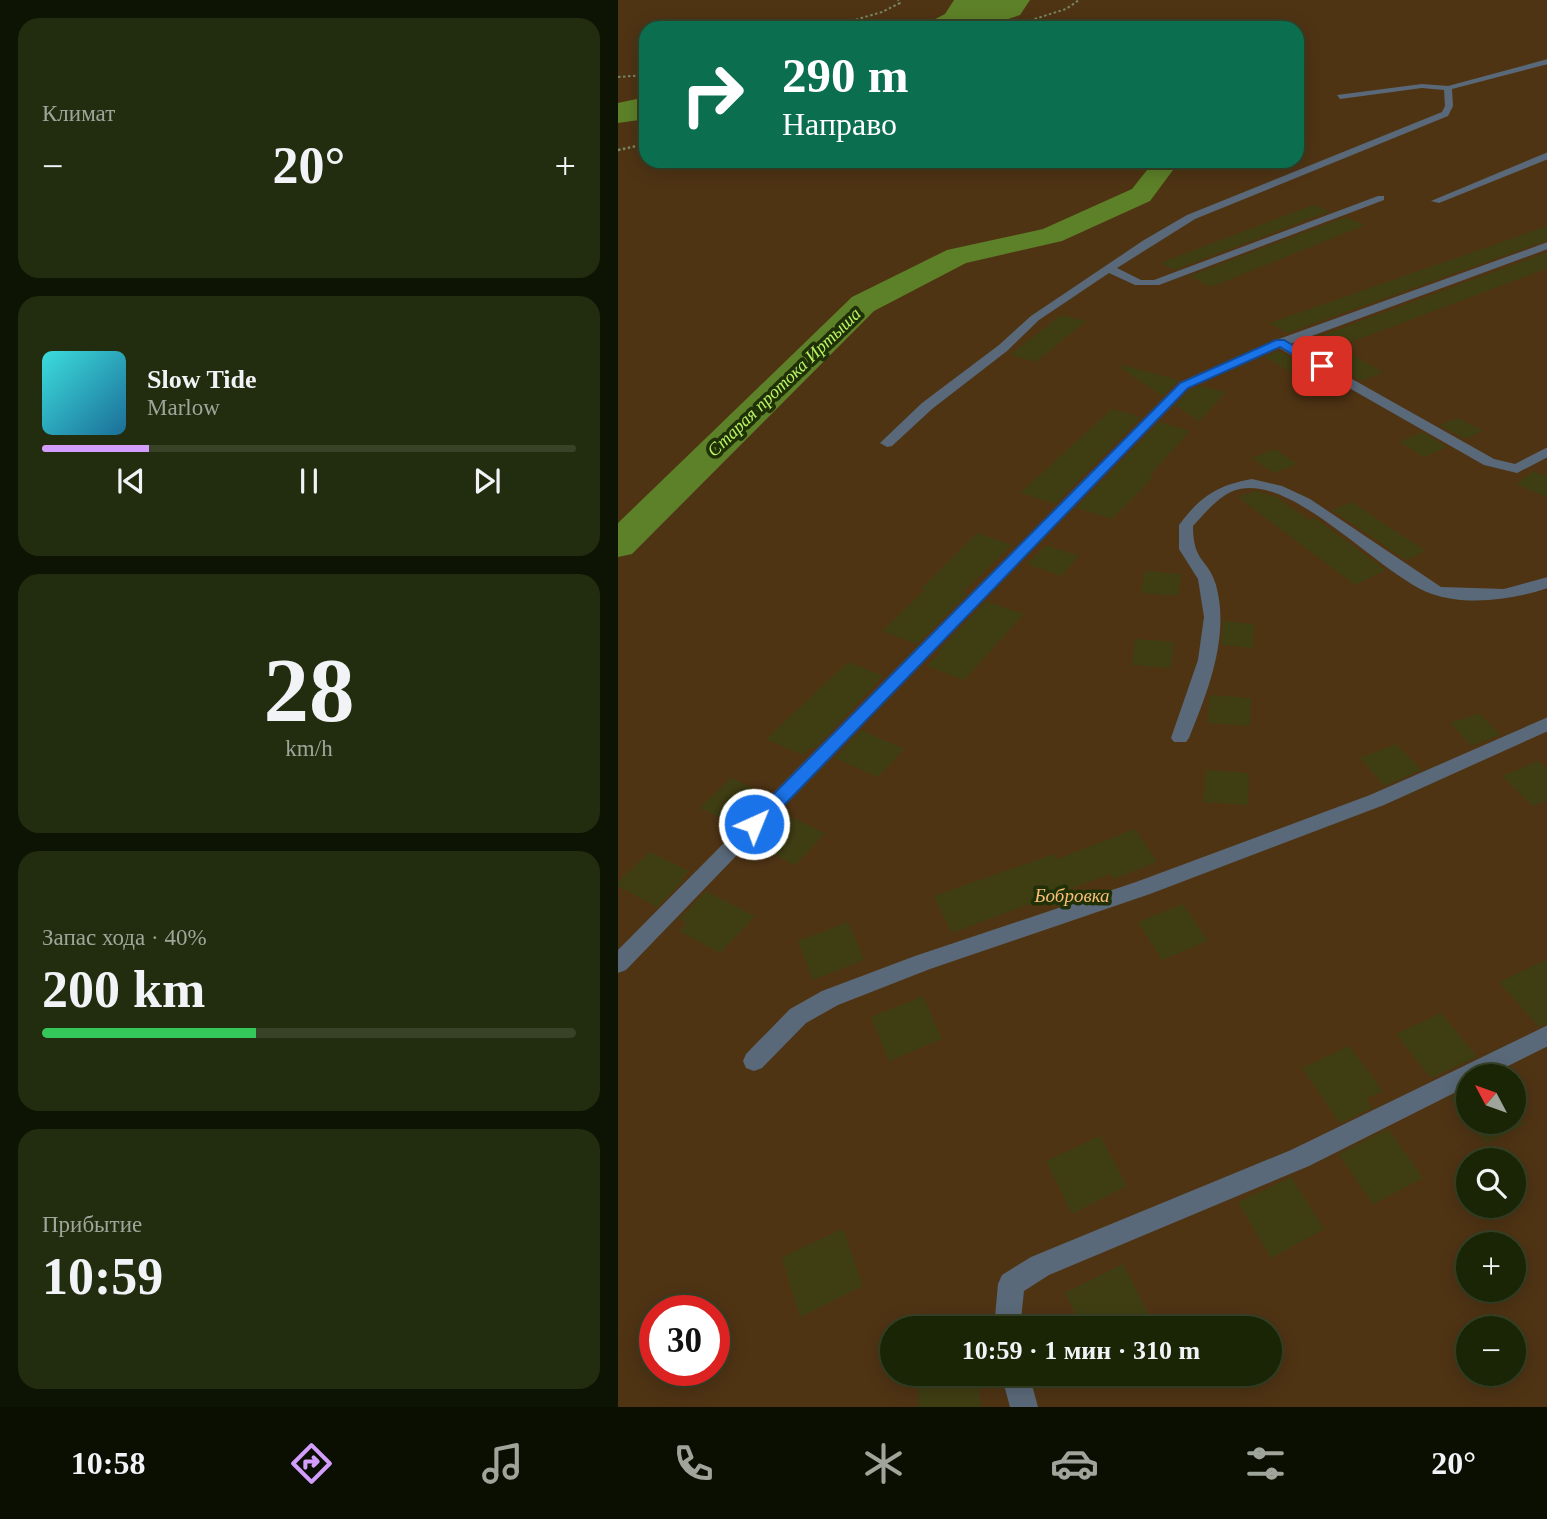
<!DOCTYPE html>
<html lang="ru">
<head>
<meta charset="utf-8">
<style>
	:root { --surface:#192505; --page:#222d0f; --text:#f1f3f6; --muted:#9fa59a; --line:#374227; --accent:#d29dfd }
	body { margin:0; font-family:"Times New Roman",serif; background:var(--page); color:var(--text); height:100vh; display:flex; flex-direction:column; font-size:26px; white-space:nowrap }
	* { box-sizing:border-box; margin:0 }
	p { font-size:23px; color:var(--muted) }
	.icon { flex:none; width:38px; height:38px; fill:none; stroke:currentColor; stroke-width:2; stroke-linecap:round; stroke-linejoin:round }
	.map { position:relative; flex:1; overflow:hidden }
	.panel { display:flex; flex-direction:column; gap:18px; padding:18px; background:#0e1403; width:618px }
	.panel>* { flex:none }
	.top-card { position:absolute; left:21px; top:21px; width:665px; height:147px; border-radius:21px; box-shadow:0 4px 18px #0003,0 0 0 2px var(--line); background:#0b6e4f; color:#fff; overflow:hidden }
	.needle { width:46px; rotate:311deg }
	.tools { position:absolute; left:838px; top:1064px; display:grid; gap:14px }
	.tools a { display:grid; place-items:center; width:70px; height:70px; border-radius:50%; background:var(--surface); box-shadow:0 4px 18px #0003,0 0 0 2px var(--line); font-size:35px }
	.speed { position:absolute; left:21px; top:1295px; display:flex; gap:14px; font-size:35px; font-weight:700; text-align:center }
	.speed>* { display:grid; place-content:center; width:91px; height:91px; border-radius:50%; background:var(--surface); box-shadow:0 4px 18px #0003,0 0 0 2px var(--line); line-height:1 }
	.speed .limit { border:10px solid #d22; background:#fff; color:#111 }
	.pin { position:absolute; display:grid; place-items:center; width:60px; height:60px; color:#fff; margin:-30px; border-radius:14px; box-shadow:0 4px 10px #0006 }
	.me { position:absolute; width:77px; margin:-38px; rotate:44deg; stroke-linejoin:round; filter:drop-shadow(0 0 5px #0008) }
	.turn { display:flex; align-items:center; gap:24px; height:147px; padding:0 28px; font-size:32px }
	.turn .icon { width:91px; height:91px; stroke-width:2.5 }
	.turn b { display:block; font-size:49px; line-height:60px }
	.big { font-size:52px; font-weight:600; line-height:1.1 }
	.panel .tile { flex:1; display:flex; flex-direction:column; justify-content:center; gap:10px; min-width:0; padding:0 24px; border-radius:21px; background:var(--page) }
	.panel .dial { align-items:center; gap:0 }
	.dial b { font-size:91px; line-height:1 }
	.song { display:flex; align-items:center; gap:21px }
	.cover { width:84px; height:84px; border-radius:10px; background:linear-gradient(135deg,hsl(180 70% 55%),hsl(200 70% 35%)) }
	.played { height:7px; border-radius:4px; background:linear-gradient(90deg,var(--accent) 20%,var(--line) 20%) }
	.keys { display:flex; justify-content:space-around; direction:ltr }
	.heat { display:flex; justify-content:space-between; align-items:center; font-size:38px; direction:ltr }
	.charge { height:10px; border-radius:5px; background:linear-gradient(90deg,#34c759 40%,var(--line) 0) }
	.trip { position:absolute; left:262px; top:1316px; width:402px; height:70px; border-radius:35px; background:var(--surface); box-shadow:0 4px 18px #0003,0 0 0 2px var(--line); font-weight:600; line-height:70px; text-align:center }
	.menu { display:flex; height:112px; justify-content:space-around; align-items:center; background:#0a0f02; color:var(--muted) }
	.menu .icon { width:49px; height:49px }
	.menu .selected { color:var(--accent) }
	.menu b { font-size:32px; color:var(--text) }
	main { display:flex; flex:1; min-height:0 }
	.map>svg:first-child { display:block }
</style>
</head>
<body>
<main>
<section class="panel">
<div class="tile"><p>Климат</p>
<div class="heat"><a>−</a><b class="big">20°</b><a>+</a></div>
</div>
<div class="tile">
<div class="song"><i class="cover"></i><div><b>Slow Tide</b><p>Marlow</p></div></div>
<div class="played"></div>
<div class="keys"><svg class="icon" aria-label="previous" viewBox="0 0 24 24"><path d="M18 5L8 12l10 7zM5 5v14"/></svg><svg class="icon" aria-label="pause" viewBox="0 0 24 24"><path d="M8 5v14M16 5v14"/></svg><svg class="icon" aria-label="next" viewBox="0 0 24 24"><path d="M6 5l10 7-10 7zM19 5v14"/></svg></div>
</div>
<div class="tile dial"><b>28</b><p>km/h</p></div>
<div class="tile"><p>Запас хода · 40%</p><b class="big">200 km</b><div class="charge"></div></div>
<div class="tile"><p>Прибытие</p><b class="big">10:59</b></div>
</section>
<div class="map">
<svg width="930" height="1407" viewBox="0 0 930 1407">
	<rect width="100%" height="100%" fill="#213107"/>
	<path fill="#4f3414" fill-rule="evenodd" d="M0,0H929V1407H0ZM28,28H679V161H28ZM850,1076H896V1122H850ZM850,1160H896V1206H850ZM850,1244H896V1290H850ZM37,1311H96V1370H37ZM275,1328H653V1374H275ZM850,1328H896V1374H850Z"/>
	<g fill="#5d8128">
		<polygon points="336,0 412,0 402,15 363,28 300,28 327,14"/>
		<polygon points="28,97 28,119 0,123 0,103"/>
	</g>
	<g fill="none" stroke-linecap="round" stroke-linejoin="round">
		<polygon fill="#5d8128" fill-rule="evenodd" points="542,162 551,165 555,170 532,201 444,241 348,263 256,311 14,554 0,557 0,523 234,297 329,250 425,229 514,189 533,165"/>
	</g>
	<g fill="#3f3e13">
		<polygon points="695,205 712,211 556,270 542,263"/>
		<polygon points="728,217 747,225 593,287 571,276"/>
		<polygon points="930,226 930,240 669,333 651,323"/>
		<polygon points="930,252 930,268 720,347 765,372 743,381 678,345"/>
		<polygon points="443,315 468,321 418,362 392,355"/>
		<polygon points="661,351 725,387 708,394 647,357"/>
		<polygon points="504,365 561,380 544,396 503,368"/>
		<polygon points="582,386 608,392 581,421 557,405 572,390"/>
		<polygon points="494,409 523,417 439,502 434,503 402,493"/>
		<polygon points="840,418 865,431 847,439 821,425"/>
		<polygon points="541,422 572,431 532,475 536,476 520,493 494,519 458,508"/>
		<polygon points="804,432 829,447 806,457 781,442"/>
		<polygon points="657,449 679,464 656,473 634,458"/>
		<polygon points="916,471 930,477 930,498 898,484"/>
		<polygon points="638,491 658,497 691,520 697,518 768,570 737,585 620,497"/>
		<polygon points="734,502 780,533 808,551 788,560 714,510"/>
		<polygon points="359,533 394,545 345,592 349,594 299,644 264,631 307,590 303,589"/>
		<polygon points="428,545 461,556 443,576 409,564"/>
		<polygon points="527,571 563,574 560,596 523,593"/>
		<polygon points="368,601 406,614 346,680 309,666 322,653 319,652"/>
		<polygon points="605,621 636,624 635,648 603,645"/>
		<polygon points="517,639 556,642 553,668 514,665"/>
		<polygon points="230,662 265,676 196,749 193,747 185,755 148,739"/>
		<polygon points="592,695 633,698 632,726 590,723"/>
		<polygon points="862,714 882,735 853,746 832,722"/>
		<polygon points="243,730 286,749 260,777 217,758"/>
		<polygon points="778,744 803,770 767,786 742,758"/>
		<polygon points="920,761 930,770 930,800 915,806 884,776"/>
		<polygon points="588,770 631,773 630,805 585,802"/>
		<polygon points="113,778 150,795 119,826 82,808"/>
		<polygon points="164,813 207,833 177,865 137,846 145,838 141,836"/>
		<polygon points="517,829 539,862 496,879 492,874 334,933 316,896 436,854 439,859"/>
		<polygon points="32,852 71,871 63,879 66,880 39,907 0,886 0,882"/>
		<polygon points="88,891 137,916 102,953 61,931 69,923 61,919"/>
		<polygon points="565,904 590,941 544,960 520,922"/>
		<polygon points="230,922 246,960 195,980 180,941"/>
		<polygon points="930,959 930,1023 921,1027 881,982"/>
		<polygon points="305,996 324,1039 271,1061 253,1017"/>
		<polygon points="823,1013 859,1057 813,1078 778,1034"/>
		<polygon points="731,1046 765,1091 748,1099 754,1108 722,1123 684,1068"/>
		<polygon points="850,1089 850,1122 910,1122 868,1144 832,1098"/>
		<polygon points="770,1129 805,1178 755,1204 721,1154"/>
		<polygon points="482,1136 509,1186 454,1214 428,1161"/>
		<polygon points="673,1177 706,1229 653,1258 620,1202"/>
		<polygon points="225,1229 245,1286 182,1317 164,1257"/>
		<polygon points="505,1264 538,1328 464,1328 447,1293"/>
		<polygon points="299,1374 360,1374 363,1407 301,1407"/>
	</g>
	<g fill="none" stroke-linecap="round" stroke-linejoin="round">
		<g stroke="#788765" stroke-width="2" stroke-dasharray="2.5 2.5" stroke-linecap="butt">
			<polyline points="209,28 264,12 282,3 280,0"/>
			<polyline points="388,28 448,9 461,0"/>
			<polyline points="0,77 28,75"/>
		</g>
		<polyline stroke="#788765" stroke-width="2.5" stroke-dasharray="2.5 2.5" stroke-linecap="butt" points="0,150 28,144"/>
		<g fill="#5a6979" fill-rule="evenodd">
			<polygon points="930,59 930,64 834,89 835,106 830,116 577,219 499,268 523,280 536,280 760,196 766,196 766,200 541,285 517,285 491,273 421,320 389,351 314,409 274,446 269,447 262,443 304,403 381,345 413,316 526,240 569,215 824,112 827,106 826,90 804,88 722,99 719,95 804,84 830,86"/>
			<polygon points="930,152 930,159 821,203 813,201"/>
			<polygon points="930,242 930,249 672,344 876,459 897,464 930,447 930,457 899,473 866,465 661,348 570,388 8,970 0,973 0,950 562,382 658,340"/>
			<path d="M634,479L664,486L692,499L823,587L886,589L930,577V588C895,600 849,606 814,594C762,576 672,469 615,491C600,497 586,514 575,526C575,563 590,558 598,585C612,636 590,691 571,738L568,742H556L553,738L580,660L586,617L580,579L561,549V525C582,497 599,485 634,479Z"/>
			<polygon points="930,717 930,731 766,805 532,894 312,969 220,1005 188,1023 144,1068 136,1071 128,1068 125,1061 128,1054 172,1009 204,991 297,956 518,882 752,795"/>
			<polygon points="930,1025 930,1046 870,1076 850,1076 850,1086 691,1166 431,1275 406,1291 402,1328 376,1328 380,1284 384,1275 413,1257 673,1150"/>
			<polygon points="383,1374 411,1374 420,1407 392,1407"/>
		</g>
	</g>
	<polygon fill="#1a73e8" stroke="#114b97" stroke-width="2" points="658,340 666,340 710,366 700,369 662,347 570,388 143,829 130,829 128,824 130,820 562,383"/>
	<g text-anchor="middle" stroke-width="7" stroke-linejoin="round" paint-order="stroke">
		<g font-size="18" font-style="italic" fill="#b8f564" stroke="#213107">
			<text transform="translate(166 382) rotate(-44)" y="6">Старая протока Иртыша</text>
		</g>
		<g font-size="19" font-style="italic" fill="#fabd78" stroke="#213107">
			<text x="454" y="902">Бобровка</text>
		</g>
	</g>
</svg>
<div class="tools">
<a><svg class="needle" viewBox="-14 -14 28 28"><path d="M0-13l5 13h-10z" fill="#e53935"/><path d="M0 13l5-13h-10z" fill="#9fa59a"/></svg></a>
<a><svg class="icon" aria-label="search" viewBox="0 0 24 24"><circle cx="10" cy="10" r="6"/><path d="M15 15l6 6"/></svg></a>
<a>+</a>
<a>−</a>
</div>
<div class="speed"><div class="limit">30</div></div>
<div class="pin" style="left:704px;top:366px;background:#d93025"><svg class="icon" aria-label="arrive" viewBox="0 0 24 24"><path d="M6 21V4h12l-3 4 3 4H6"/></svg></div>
<svg class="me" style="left:136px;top:824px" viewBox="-20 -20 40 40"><circle r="17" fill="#1a73e8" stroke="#fff" stroke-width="3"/><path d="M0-11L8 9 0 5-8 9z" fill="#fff"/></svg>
<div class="trip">10:59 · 1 мин · 310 m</div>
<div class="top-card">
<div class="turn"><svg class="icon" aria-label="right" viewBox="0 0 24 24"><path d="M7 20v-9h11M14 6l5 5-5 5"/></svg><div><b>290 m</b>Направо</div></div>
</div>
</div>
</main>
<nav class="menu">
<b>10:58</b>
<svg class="icon selected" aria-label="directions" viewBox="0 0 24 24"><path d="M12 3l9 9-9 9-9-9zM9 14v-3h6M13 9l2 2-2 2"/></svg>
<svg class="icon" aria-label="music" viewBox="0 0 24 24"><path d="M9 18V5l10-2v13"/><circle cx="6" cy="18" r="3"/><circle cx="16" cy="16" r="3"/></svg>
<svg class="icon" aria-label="phone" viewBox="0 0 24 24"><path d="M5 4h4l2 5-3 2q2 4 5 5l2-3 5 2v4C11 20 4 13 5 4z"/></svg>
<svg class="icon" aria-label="climate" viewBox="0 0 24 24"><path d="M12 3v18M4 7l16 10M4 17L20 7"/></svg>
<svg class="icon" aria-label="car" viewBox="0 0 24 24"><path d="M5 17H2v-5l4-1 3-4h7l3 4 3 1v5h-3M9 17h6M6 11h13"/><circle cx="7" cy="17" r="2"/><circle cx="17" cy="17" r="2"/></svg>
<svg class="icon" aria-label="filters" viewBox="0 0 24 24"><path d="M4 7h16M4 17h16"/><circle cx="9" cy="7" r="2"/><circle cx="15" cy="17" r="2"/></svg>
<b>20°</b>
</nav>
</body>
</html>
